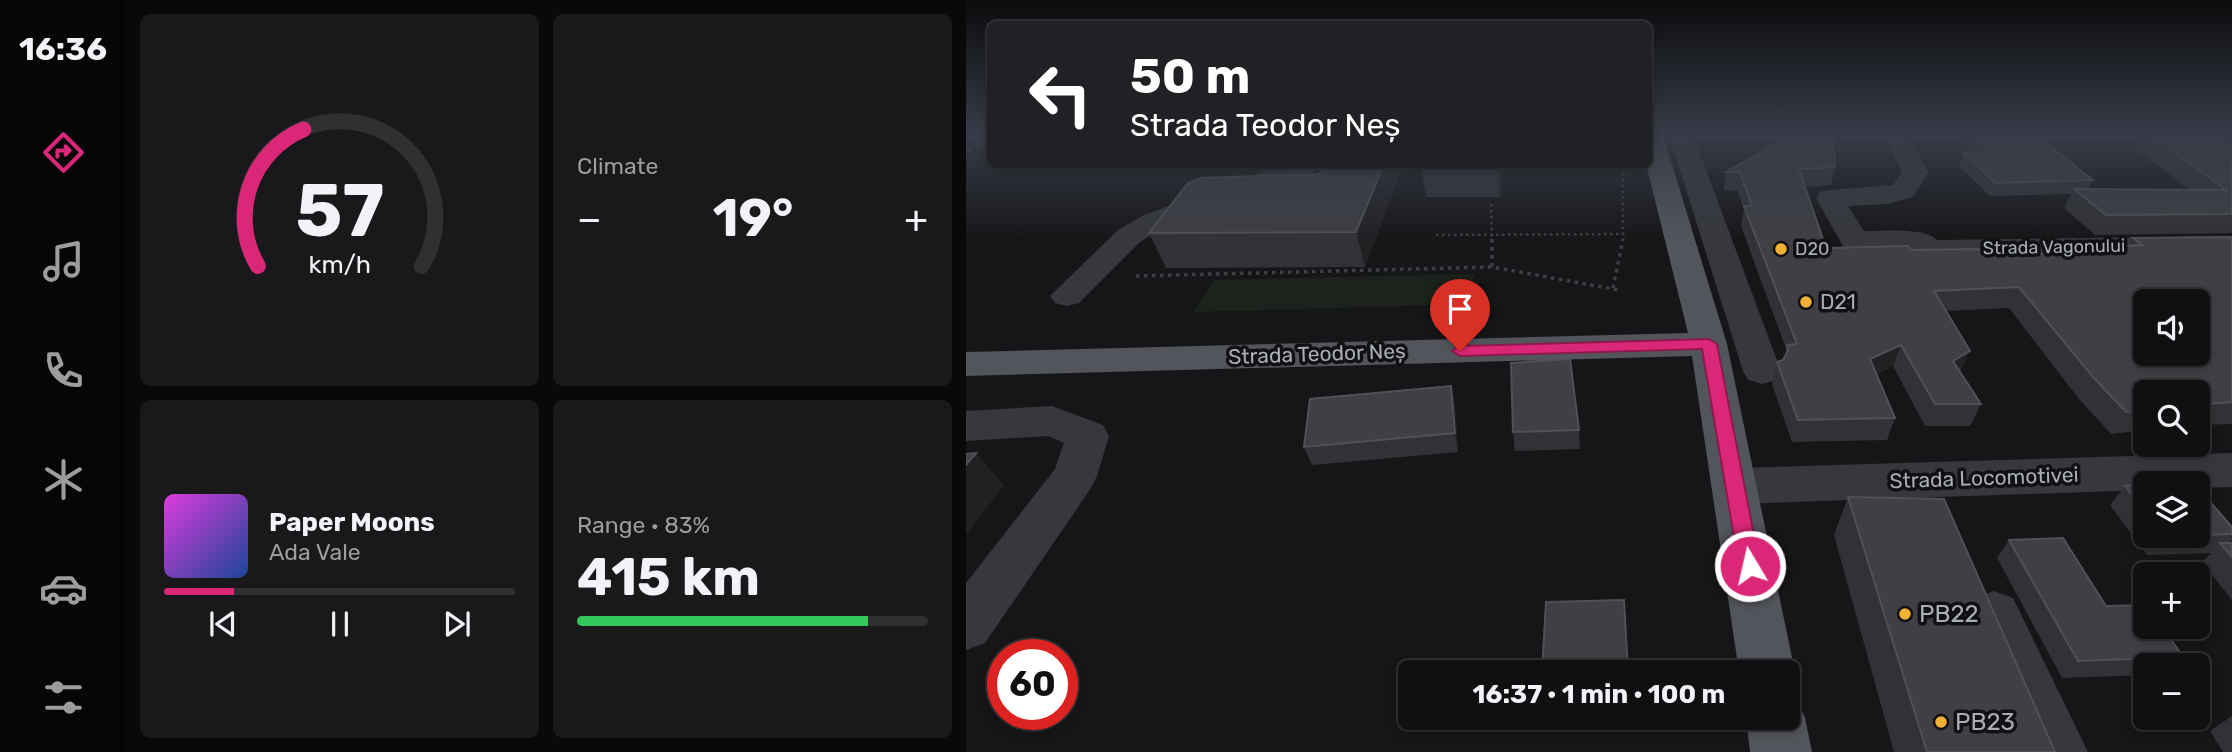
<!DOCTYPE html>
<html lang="en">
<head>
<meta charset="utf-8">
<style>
	:root { --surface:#101012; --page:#19191b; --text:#f1f3f6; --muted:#9c9d9f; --line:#303032; --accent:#db2777 }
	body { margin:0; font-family:Rubik,sans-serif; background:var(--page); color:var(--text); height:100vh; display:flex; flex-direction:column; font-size:26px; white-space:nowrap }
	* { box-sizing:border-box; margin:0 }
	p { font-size:23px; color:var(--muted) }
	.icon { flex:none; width:38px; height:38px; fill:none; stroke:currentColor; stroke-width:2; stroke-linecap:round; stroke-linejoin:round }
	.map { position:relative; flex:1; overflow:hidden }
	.details { display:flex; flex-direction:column; gap:14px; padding:14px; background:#09090a; width:840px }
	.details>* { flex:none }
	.banner { position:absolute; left:21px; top:21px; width:665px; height:147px; border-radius:10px; box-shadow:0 4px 10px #0003,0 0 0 2px var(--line); background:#202124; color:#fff; overflow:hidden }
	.controls { position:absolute; left:1167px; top:289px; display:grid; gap:14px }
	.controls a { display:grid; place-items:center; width:77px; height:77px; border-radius:10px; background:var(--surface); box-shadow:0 4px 10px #0003,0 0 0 2px var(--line); font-size:35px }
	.speed { position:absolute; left:21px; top:639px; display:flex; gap:14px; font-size:35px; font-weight:700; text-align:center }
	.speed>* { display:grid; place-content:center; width:91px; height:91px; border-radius:50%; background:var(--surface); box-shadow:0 4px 10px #0003,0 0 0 2px var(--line); line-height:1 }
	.speed .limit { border:10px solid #d22; background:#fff; color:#111 }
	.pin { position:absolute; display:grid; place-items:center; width:60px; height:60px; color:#fff; margin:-72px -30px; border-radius:50% 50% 50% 0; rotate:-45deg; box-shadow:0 0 7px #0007 }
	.pin .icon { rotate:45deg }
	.me { position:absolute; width:77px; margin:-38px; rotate:351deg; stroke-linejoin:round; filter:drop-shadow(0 0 5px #0008) }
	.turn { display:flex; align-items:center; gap:24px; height:147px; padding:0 28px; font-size:32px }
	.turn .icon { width:91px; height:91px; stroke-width:2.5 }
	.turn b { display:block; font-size:49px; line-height:60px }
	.big { font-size:52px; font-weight:700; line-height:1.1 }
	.details .tile { flex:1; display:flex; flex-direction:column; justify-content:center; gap:10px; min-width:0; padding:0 24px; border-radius:10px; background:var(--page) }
	.details .dial { align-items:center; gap:0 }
	.dial svg { height:182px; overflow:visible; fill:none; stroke:var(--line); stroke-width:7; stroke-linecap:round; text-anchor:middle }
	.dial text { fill:var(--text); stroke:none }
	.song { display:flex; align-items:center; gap:21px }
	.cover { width:84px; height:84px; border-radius:10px; background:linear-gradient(135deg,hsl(300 70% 55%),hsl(220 70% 35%)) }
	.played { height:7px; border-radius:4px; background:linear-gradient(90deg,var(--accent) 20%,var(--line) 20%) }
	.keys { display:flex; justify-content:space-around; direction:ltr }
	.heat { display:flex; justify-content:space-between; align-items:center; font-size:38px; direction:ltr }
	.charge { height:10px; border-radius:5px; background:linear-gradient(90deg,#34c759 83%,var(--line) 0) }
	.details .tiles { flex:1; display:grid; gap:14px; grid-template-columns:repeat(2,1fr) }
	.trip { position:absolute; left:432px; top:660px; width:402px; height:70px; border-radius:10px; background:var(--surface); box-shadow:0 4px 10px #0003,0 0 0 2px var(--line); font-weight:700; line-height:70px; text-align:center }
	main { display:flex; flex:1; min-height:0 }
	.dock { display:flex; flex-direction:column; width:126px; justify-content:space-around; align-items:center; background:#060607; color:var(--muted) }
	.dock .icon { width:49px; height:49px }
	.dock .on { color:var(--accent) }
	.dock b { font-size:32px; color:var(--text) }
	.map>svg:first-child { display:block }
</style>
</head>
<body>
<main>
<nav class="dock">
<b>16:36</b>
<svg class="icon on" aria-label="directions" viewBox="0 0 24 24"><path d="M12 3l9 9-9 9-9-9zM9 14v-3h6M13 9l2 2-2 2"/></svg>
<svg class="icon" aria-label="music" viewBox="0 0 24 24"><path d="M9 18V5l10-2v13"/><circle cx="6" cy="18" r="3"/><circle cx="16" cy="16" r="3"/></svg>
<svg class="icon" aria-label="phone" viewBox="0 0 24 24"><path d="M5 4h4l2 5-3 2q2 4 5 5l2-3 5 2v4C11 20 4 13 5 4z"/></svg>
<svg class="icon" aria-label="climate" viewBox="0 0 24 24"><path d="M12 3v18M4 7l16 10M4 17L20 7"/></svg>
<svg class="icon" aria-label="car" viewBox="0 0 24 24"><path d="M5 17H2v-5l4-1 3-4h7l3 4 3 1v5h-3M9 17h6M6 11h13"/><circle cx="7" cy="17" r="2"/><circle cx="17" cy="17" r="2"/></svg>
<svg class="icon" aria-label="filters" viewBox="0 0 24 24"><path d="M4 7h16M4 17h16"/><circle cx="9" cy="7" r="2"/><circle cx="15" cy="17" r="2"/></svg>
</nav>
<section class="details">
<div class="tiles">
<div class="tile dial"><svg viewBox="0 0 100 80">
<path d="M14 69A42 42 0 1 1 86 69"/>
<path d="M14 69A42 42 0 0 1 34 9" stroke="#db2777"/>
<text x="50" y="56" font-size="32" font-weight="700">57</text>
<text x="50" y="72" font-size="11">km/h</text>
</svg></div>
<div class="tile"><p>Climate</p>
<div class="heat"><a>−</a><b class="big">19°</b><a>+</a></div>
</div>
<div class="tile">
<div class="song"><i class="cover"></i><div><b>Paper Moons</b><p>Ada Vale</p></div></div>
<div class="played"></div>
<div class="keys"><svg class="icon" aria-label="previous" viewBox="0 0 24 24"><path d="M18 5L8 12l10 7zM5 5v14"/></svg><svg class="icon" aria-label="pause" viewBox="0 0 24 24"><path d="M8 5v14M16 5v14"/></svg><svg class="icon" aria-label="next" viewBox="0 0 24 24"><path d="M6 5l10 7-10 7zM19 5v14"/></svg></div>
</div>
<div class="tile"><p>Range · 83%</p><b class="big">415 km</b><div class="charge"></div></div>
</div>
</section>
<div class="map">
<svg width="1266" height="752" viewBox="0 0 1266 752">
	<rect width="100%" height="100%" fill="#161618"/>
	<polygon fill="#1c231d" points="509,274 505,304 228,312 248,280"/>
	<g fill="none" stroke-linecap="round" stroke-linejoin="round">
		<g stroke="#3d3f44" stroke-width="2.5" stroke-dasharray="2.5 3.5" stroke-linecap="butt">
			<polyline points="525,204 526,241"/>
			<polyline points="470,235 658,234"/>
			<polyline points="657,241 657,164"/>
		</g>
		<g stroke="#3d3f44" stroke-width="3.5" stroke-dasharray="3.5 4.5" stroke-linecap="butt">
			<polyline points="526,239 526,267"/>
			<polyline points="170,276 526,267 653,290"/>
			<polyline points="647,288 657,239"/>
		</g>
		<g fill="#37383d" fill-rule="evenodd">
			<polygon points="703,135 727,135 815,371 810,380 796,384 782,380 777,371"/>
			<path d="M918,135H942L962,172L947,197L921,204L882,206L898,231C916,231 959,227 971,240L1266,236V254L963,258L952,256L947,250L888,249L877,246L850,198L854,192L864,190L927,185L936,172Z"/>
			<polygon points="320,164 358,164 355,169 198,227 174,242 113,303 101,306 89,303 84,296 152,230 178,215"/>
			<polygon points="86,406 137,425 143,436 131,476 125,488 19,643 0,650 0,583 89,469 98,443 82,436 0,441 0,411"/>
			<polygon points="1266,453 1266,487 1232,488 1232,483 1180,483 1180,490 770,504 754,499 747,486 754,473 770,468"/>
			<polygon points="1028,591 1047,598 1122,752 1060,752 1001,615 1009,598"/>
		</g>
		<g fill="#53555c" fill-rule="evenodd">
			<polygon points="682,135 697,135 761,344 829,672 822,688 822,672 773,672 726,356 0,376 0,352 722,333 680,164 682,164"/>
			<polygon points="822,694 830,697 839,718 846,752 784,752 780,718 822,718"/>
		</g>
		<polyline stroke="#4a4c52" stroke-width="3.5" stroke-dasharray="6 5" stroke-linecap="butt" points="0,151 24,138"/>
	</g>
	<g fill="#323236">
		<polygon points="994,135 1070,135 1127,180 1122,189 1223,190 1170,148 1176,135 1247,135 1266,148 1266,233 1129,235 1098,208 1105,194 1024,196 993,166 998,153 1007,153"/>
		<polygon points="359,164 434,164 435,170 399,267 200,268 183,233 353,174"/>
		<polygon points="456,164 537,164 534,197 460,197 455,167"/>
		<polygon points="869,167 865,185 839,187 860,248 945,250 1017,255 1147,252 1150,246 1163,246 1167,238 1266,237 1266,424 1232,425 1232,392 1180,392 1180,430 1145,434 1113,399 1043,308 980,311 994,372 1015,404 1004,426 959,426 927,366 911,374 929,418 921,440 826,442 806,384 811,362 817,360 820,349 775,226 778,209 771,190 758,191 760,172"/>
		<polygon points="485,386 489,404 492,452 346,465 338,447"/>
		<polygon points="613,430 614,449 549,451 547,432"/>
		<polygon points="1180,485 1180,536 1232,536 1266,527 1266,540 1263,543 1266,543 1266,600 1236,562 1245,553 1181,555 1144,505 1159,486"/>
		<polygon points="882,497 1089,752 928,752 868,535"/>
		<polygon points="1043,540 1140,606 1217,657 1208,665 1180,665 1180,675 1096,678 1031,558"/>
		<polygon points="1266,716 1266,752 1257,752 1244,731"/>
	</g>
	<g fill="#212124">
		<polygon points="418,164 434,164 435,170 399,267 390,232"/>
		<polygon points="531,164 537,164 534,197 531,167"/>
		<polygon points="935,345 927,366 897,380 904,359"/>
		<polygon points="1004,351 994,372 987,361"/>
		<polygon points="485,386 489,404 492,452 489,433"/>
		<polygon points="10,453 38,485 0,535 0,465"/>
	</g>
	<g fill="#3f3f44" stroke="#4f5156" stroke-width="2" fill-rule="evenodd">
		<path d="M826,135H867L869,167L833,169L860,248L942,246L945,250L1012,249L1017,255L1157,252L1150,246L1176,245L1167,238L1266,237V402L1232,405V392H1180V410L1160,412L1127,377L1053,287L968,291L1004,351L987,361L1015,404H969L935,345L904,359L929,418L832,420L811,362L817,360L822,351L821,345L831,344L778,206H786L774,172H760ZM1180,301H1232V354H1180Z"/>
		<polygon points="1008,135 1070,135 1127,180 1029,183 998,153 1021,153"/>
		<polygon points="1186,135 1247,135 1266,148 1266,214 1140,215 1108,189 1260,190"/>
		<polygon points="359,164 418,164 390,232 183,233 222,183 236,178 353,174"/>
		<polygon points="456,164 531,164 531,167 455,167"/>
		<polygon points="604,359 613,430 547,432 545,363"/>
		<polygon points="485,386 489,433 338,447 344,399"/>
		<polygon points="10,453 0,465 0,454"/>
		<polygon points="1180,485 1180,513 1159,486"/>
		<polygon points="1232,488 1266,527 1266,534 1232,535"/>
		<polygon points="882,497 978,499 1089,752 961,752"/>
		<polygon points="1196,536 1227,536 1197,537"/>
		<polygon points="1097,538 1140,606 1180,605 1180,626 1196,626 1217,657 1112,661 1043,540"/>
		<polygon points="1254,543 1266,543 1266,557"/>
		<polygon points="658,600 662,672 576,672 580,602"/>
	</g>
	<linearGradient id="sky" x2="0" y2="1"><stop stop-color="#0c0c0d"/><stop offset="0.56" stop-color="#363c48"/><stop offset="1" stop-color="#363c48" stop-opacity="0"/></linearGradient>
	<rect width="1266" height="241" fill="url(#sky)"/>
	<polygon fill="#db2777" stroke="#8e194d" stroke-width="2" points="743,339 751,344 794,566 791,572 784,575 776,572 773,566 736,349 494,356 486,351 494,346"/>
	<g fill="#f2b134" stroke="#111113" stroke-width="2.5">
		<circle cx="815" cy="249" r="7"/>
		<circle cx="840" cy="302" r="7"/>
		<circle cx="939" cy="614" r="7"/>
		<circle cx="975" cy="722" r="7"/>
	</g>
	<g text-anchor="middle" stroke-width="7" stroke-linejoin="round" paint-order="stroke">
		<g font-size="18" fill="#a8adb8" stroke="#111113">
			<text transform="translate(1088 247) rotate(-1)" y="6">Strada Vagonului</text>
		</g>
		<g font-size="18" fill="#a8adb8" stroke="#111113" text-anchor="start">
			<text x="829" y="255">D20</text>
		</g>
		<g font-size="21" fill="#a8adb8" stroke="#111113" text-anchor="start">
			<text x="854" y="309">D21</text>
		</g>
		<g font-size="21" fill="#a8adb8" stroke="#111113">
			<text transform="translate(351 354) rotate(-2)" y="7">Strada Teodor Neș</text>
			<text transform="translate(1018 478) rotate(-2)" y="7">Strada Locomotivei</text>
		</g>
		<g font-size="24" fill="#a8adb8" stroke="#111113" text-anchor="start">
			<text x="953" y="622">PB22</text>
			<text x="989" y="730">PB23</text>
		</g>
	</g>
</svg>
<div class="controls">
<a><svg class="icon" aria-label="sound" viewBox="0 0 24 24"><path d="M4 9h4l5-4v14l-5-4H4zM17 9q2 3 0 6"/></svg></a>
<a><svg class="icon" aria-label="search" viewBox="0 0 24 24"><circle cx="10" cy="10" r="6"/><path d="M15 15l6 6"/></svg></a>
<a><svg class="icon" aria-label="layers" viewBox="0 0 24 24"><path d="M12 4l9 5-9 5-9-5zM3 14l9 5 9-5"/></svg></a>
<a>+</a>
<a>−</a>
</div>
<div class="speed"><div class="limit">60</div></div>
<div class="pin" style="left:494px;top:351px;background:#d93025"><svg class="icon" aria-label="arrive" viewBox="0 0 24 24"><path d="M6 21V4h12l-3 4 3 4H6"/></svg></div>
<svg class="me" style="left:784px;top:566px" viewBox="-20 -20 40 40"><circle r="17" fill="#db2777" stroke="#fff" stroke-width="3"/><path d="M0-11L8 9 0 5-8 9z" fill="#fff"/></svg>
<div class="trip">16:37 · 1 min · 100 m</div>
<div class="banner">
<div class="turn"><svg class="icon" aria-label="left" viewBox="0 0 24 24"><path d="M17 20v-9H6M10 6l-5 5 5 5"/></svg><div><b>50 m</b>Strada Teodor Neș</div></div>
</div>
</div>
</main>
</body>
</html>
